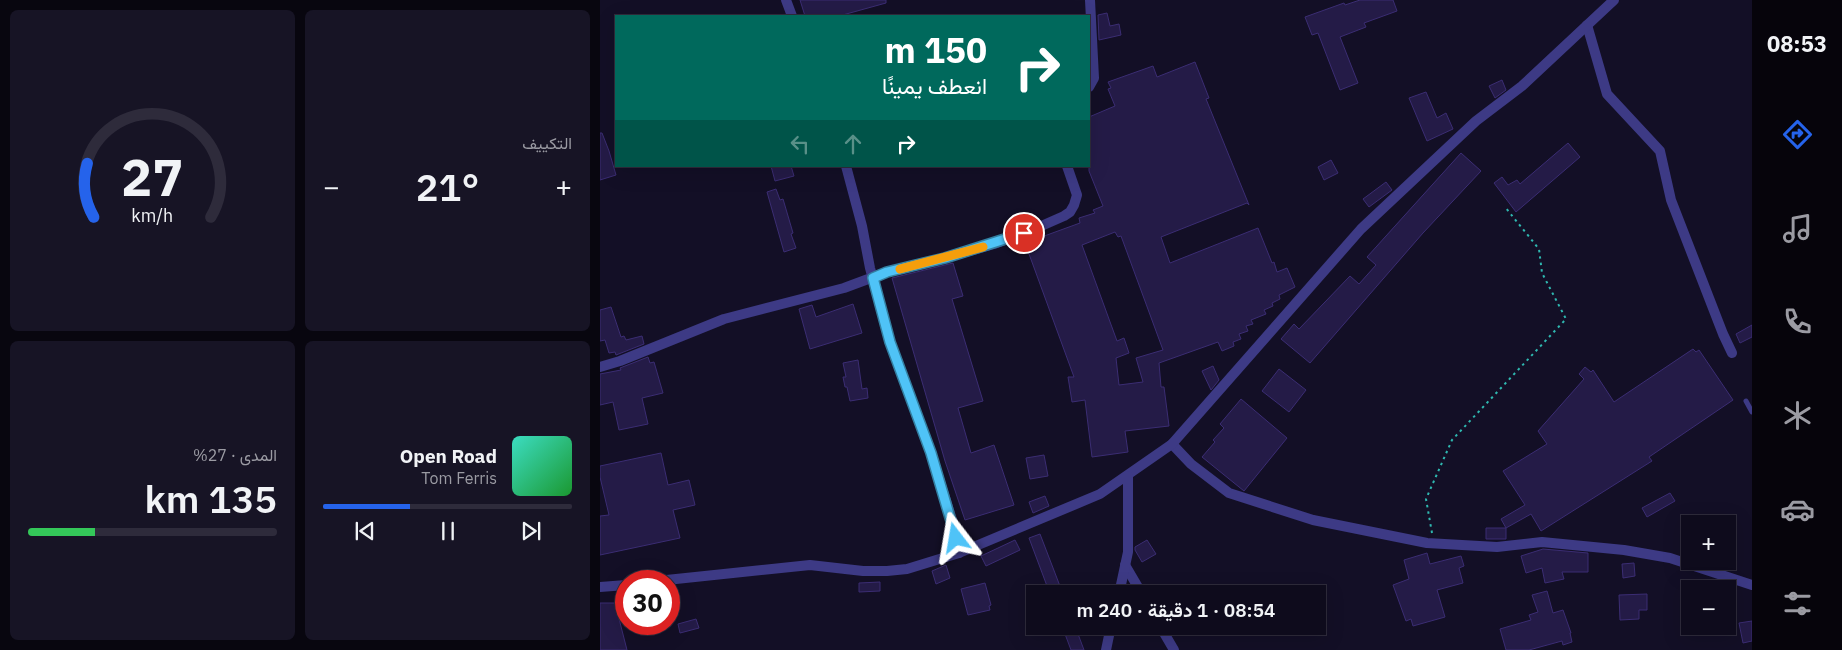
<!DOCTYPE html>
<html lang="ar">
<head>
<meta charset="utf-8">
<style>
	:root { --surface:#0e0b1c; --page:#171425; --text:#f1f3f6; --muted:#9b9ba3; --line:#2e2b3b; --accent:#2563eb }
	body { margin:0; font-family:"IBM Plex Sans",Vazirmatn,sans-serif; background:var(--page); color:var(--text); direction:rtl; height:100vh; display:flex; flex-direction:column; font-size:19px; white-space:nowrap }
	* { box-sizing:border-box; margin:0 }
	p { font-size:16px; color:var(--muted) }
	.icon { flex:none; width:28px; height:28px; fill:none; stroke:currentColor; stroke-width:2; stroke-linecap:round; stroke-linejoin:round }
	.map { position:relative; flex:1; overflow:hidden; direction:ltr }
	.details { display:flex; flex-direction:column; gap:10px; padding:10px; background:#08060f; width:600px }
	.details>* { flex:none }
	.hud { position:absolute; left:15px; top:15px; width:475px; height:152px; border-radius:0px; box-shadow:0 5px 20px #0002,0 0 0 1px var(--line); direction:rtl; background:#00695c; color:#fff; overflow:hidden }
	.fabs { position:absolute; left:1081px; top:515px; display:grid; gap:10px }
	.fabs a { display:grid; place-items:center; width:55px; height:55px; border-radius:0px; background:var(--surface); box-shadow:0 5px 20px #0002,0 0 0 1px var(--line); font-size:25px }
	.speed { position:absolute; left:15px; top:570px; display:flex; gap:10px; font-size:25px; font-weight:700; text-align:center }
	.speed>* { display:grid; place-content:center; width:65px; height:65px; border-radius:50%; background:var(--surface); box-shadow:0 5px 20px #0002,0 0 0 1px var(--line); line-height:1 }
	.speed .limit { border:8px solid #d22; background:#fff; color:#111 }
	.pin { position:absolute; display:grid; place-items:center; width:42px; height:42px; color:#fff; margin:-21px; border:2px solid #fff; border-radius:50%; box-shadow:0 1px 5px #0007 }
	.me { position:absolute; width:55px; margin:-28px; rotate:346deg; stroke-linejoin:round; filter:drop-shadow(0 0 4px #0008) }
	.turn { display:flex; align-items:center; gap:18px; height:105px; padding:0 20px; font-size:22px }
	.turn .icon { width:65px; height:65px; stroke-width:2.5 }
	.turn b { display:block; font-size:35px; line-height:42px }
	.lanes { display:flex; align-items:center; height:48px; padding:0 20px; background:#0003; justify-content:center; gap:25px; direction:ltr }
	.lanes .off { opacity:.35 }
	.big { font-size:38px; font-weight:600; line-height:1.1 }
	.details .widget { flex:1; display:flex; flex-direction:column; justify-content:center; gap:8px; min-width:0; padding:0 18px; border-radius:8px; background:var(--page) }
	.details .dial { align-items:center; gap:0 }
	.dial svg { height:130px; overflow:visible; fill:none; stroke:var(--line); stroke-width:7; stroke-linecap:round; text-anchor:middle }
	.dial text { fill:var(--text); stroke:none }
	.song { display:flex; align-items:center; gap:15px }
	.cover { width:60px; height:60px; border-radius:8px; background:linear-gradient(135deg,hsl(170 70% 55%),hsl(130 70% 35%)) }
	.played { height:5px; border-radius:2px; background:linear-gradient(90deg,var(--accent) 35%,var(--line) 35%) }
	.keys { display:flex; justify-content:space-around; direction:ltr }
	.heat { display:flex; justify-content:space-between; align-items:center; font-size:28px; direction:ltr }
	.charge { height:8px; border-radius:4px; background:linear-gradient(90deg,#34c759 27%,var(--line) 0) }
	.details .tiles { flex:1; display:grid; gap:10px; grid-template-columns:repeat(2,1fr) }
	.trip { position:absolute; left:426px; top:585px; width:300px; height:50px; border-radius:0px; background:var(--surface); box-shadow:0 5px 20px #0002,0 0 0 1px var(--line); font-weight:600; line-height:50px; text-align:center; direction:rtl }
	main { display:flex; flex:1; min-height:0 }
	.tab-bar { display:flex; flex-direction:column; width:90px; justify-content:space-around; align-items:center; background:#06040b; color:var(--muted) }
	.tab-bar .icon { width:35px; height:35px }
	.tab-bar .selected { color:var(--accent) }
	.tab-bar b { font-size:22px; color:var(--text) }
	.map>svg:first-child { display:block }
</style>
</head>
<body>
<main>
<nav class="tab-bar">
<b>08:53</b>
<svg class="icon selected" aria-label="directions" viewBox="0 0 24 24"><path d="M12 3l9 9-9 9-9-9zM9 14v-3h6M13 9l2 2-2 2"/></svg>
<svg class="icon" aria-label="music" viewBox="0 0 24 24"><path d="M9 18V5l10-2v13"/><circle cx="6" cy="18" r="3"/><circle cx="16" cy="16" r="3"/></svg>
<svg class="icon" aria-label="phone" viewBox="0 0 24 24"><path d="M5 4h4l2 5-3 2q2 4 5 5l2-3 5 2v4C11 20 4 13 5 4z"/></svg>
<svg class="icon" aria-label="climate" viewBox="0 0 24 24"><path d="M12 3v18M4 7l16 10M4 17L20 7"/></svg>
<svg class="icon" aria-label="car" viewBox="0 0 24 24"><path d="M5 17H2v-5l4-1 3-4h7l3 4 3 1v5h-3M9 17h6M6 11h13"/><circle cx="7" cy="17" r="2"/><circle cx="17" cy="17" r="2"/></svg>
<svg class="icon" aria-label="filters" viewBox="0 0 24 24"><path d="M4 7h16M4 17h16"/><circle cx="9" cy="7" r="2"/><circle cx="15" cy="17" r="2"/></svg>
</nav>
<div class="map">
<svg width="1152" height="650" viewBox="0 0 1152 650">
	<rect width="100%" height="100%" fill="#130f26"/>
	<g fill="#241b47" stroke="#3b2d73" fill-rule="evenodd">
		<polygon points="200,0 286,0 286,3 239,16 205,16"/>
		<polygon points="760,0 793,0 797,11 764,23 766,27 740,37 758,83 740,90 718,33 712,35 705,17 744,3 745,5"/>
		<polygon points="507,13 510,26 519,24 521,35 499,40 498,15"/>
		<path d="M595,62L609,98L606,99L649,205L647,203L561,237L570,263L658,228L672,263L674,262L677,272L687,268L695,287L679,295L680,299L672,303L673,306L664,310L666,314L651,320L653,324L646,326L648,331L639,334L641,339L633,342L634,346L622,351L618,342L559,363L561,387H564L569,426L525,431L528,452L492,457L485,400L472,402L468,377H474L425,243L480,223L479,218L495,213L493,210L503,206L489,171V117L515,106L508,89L511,88L508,82L553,66L557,77ZM515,232L518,237L521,236L563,350L536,358L543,382L519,385L516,358L529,353L524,338L517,341L482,245Z"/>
		<polygon points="902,80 906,90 895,98 889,86"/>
		<polygon points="826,92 837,118 846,113 853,129 827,141 809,98"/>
		<polygon points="0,133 2,133 9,151 16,175 0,180"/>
		<polygon points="968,143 980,157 916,212 894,183 902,177 908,185 917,180 920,184"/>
		<polygon points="861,153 881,171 823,233 710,363 681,339 694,324 699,329 750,276 759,284 776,265 767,257"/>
		<polygon points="731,160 738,173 724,180 718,167"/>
		<polygon points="171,166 191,166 194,176 175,181"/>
		<polygon points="786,182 792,190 769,207 763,199"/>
		<polygon points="176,189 180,200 183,199 193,233 191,234 196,248 184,252 167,192"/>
		<polygon points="353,263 363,296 352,299 383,401 358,408 371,453 394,445 414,505 365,520 345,461 292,278"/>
		<polygon points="253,304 262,333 210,349 199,309 212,305 216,317"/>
		<polygon points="11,307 21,337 24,336 26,340 42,336 44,344 16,355 15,352 9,353 5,340 0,341 0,310"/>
		<polygon points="1152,325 1152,337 1140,343 1136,334"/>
		<polygon points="1093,349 1096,352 1099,350 1133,400 1049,457 1052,461 941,531 931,514 906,528 906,539 886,539 886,528 906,528 901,519 925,505 903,471 947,444 938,431 984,379 979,374 985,367 991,372 993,370 1014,402"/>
		<polygon points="48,357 50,363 54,362 63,393 42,398 48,424 19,430 13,402 0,405 0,374 21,370 20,368"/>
		<polygon points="258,360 262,389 267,388 268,398 250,401 247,387 245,387 243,377 246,377 243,363"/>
		<polygon points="613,366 619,380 611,390 602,371"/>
		<polygon points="679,369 706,390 689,412 662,391"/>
		<polygon points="641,399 687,438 644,491 602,457 615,442 613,440 624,428 620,424"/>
		<polygon points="61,453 68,485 89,480 95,505 73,510 80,538 0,555 0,516 9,515 0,477 0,466"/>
		<polygon points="444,455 448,476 430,479 426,458"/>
		<polygon points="1070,493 1075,501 1047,517 1042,508"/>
		<polygon points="445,496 449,506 433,513 429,502"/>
		<polygon points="440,534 463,594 450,594 429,538"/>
		<polygon points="415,540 420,550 386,566 381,556"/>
		<polygon points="547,540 556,554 542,562 535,550 535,547"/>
		<polygon points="943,549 988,553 988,572 962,572 964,579 945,583 942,568 926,573 921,556"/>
		<polygon points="827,553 830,564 861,556 864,566 859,568 863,583 837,590 845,617 813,626 811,619 806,621 793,585 809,579 804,560"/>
		<polygon points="1034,563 1035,576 1023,578 1022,564"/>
		<polygon points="346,565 350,578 336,584 332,571"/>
		<polygon points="280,582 280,591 259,592 259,583"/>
		<polygon points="385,583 391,605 389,606 390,610 368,615 361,589"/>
		<polygon points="947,591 953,613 963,610 971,633 970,633 972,642 963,645 962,641 929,650 906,650 900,629 931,620 929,615 938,612 932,595"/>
		<polygon points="1047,594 1047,610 1039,610 1039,619 1020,620 1019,595"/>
		<polygon points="0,603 15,603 27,650 0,650"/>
		<polygon points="96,619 99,628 80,633 78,624"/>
		<polygon points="1152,621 1152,641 1143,643 1139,623"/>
		<polygon points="462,626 475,626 484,650 471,650"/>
	</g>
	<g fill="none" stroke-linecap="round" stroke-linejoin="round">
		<polyline stroke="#2fb8b0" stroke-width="2" stroke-dasharray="2.5 4" stroke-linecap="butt" points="832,533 826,499 852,440 966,319 942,273 939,249 905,207"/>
		<polyline stroke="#3d3a85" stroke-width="5" points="1146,401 1152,412"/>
		<g stroke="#3d3a85" stroke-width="10">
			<polyline points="186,0 192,16"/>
			<polyline points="987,25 1007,94 1060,151 1071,200 1123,334 1132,353"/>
			<polyline points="489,87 494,78 490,0"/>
			<polyline points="246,166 262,226 270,268 290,342 331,453 353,523 359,553"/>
			<polyline points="0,367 20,361 124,319 244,288 287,272 345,258 394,244 439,227 464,216 470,212 474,205 477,195 467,166"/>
			<polyline points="572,444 591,464 629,493 713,520 827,543 897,547 942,542 1024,550 1070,558 1152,585"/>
			<polyline points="525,565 542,594"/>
			<polyline points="57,581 210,565 263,571 287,571 307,569 359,553 500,494 572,444 761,229 876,121 922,86 1014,0"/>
			<polyline points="0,587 26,585"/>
			<polyline points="519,594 528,552 528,476"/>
			<polyline points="560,626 574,650"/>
			<polyline points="506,650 511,626"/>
		</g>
	</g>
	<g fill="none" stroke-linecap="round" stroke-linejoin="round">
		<g stroke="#337fa1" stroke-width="12">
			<polyline id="route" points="356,538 331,453 290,342 273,278 287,272 345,258 424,233"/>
		</g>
		<use href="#route" stroke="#4fc3f7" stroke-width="9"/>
		<polyline stroke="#f59e0b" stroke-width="9" points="300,269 383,247"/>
	</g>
</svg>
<div class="fabs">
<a>+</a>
<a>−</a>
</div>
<div class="speed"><div class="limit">30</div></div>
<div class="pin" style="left:424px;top:233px;background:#d93025"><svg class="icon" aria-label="arrive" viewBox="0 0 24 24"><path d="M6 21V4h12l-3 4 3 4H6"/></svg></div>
<svg class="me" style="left:356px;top:538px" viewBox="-20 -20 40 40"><path d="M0-17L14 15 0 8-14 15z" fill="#4fc3f7" stroke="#fff" stroke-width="4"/></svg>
<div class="trip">08:54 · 1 دقيقة · 240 m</div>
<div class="hud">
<div class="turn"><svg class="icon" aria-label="right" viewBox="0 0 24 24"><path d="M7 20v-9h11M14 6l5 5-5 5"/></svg><div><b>150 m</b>انعطف يمينًا</div></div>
<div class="lanes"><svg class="icon off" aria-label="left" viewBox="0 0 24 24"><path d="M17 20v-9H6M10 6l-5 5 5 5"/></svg><svg class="icon off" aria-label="ahead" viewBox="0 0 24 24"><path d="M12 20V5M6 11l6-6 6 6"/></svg><svg class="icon" aria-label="right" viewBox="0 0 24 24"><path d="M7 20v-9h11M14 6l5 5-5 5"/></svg></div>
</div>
</div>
<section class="details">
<div class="tiles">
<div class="widget"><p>التكييف</p>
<div class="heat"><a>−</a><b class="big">21°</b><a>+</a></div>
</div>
<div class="widget dial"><svg viewBox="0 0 100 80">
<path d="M14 69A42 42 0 1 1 86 69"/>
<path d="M14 69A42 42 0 0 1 10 36" stroke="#2563eb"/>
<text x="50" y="56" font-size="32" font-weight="700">27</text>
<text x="50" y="72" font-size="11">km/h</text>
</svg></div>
<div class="widget">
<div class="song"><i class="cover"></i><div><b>Open Road</b><p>Tom Ferris</p></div></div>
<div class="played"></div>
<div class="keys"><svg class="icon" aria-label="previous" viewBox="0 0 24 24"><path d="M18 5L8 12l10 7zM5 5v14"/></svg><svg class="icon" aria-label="pause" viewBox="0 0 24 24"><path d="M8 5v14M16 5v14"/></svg><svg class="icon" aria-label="next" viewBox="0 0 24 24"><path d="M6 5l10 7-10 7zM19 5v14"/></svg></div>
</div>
<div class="widget"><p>المدى · 27%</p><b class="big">135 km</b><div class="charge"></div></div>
</div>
</section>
</main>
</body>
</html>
